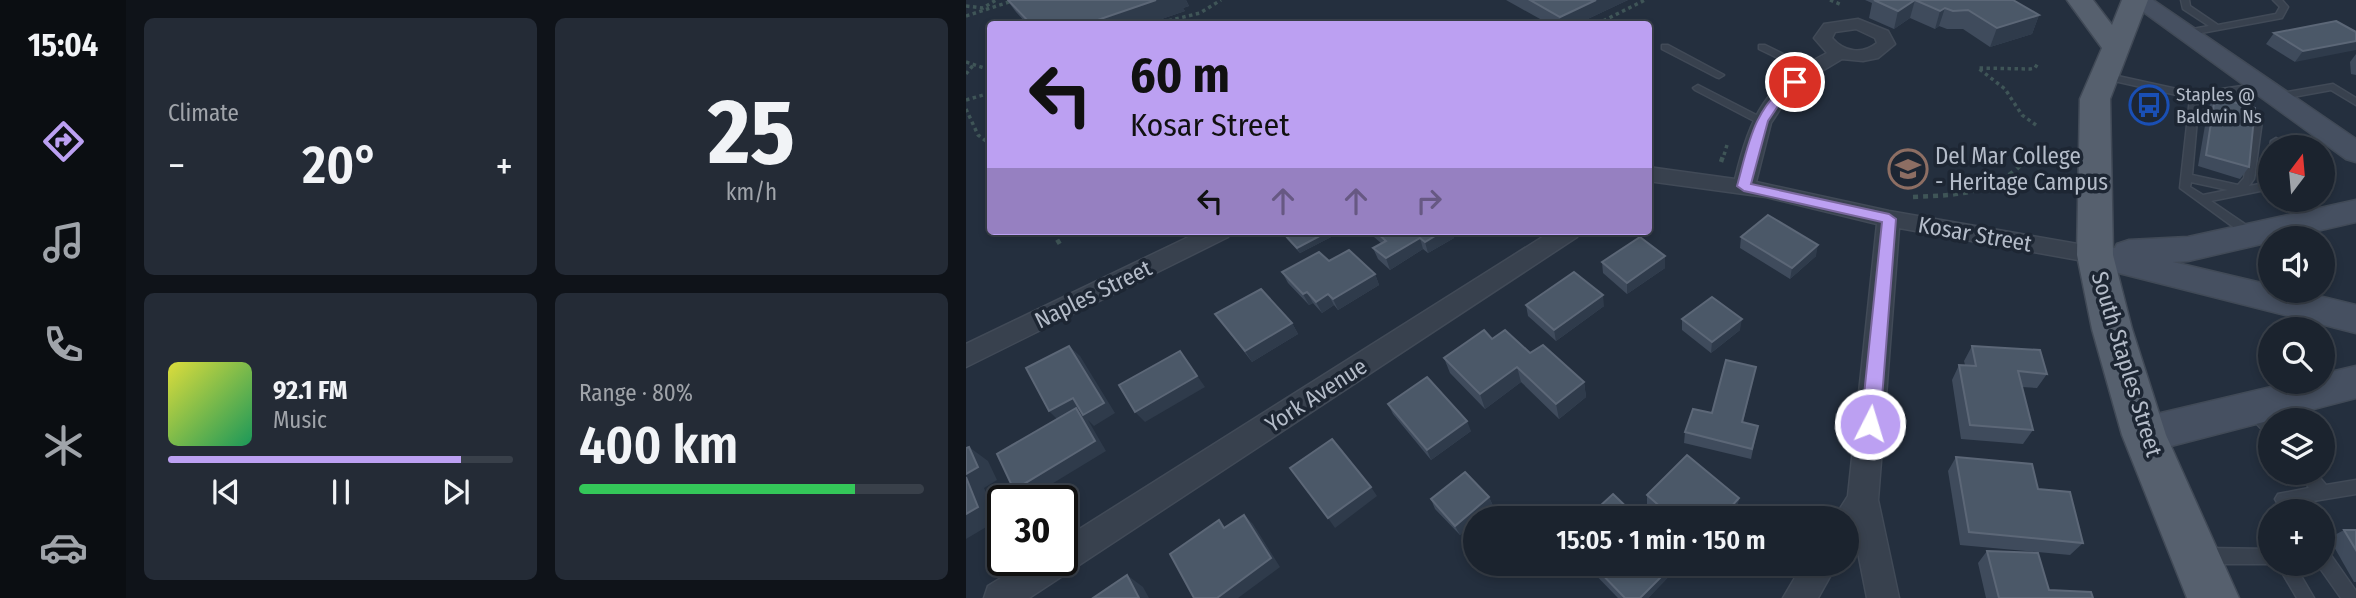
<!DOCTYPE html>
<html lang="en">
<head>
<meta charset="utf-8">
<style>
	:root { --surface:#1b232e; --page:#242b36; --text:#f1f3f6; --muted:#a0a4aa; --line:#39404a; --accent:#bca0f2 }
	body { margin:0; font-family:"Fira Sans Condensed",sans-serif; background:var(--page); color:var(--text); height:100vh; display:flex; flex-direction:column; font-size:26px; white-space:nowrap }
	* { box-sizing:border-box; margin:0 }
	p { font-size:23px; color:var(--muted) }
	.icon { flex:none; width:38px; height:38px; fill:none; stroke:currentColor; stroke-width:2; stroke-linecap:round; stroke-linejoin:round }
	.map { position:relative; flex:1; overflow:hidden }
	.details { display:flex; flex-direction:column; gap:18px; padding:18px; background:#0f1319; width:840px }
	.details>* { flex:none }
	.top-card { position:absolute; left:21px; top:21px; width:665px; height:214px; border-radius:7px; box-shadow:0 4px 10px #0003,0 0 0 2px var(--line); background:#bca0f2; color:#111; overflow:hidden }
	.needle { width:46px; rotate:16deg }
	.fabs { position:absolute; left:1292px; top:135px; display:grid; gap:14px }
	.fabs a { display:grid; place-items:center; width:77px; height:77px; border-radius:50%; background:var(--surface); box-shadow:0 4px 10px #0003,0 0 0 2px var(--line); font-size:35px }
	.speed { position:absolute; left:21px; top:485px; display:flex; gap:14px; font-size:35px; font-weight:700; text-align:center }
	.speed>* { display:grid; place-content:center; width:91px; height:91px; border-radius:50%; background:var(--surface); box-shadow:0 4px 10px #0003,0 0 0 2px var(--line); line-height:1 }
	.speed .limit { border:4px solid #111; border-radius:10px; background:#fff; color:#111 }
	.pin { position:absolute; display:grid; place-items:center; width:60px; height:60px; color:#fff; margin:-30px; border:4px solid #fff; border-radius:50%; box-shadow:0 2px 7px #0007 }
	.me { position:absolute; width:77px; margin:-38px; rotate:5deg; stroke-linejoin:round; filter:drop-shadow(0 0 5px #0008) }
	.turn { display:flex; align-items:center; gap:24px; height:147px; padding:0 28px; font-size:32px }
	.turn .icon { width:91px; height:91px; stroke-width:2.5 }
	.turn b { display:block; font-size:49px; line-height:60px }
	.lanes { display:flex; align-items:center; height:66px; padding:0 28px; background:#0003; justify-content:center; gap:35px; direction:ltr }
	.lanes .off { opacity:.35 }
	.big { font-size:52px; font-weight:600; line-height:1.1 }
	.details .card { flex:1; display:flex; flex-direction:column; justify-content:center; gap:10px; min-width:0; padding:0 24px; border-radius:10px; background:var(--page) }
	.details .dial { align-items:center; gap:0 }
	.dial b { font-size:91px; line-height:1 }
	.song { display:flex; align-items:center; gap:21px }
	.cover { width:84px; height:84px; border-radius:10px; background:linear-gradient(135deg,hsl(60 70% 55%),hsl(150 70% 35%)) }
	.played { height:7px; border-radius:4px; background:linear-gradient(90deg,var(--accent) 85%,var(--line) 85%) }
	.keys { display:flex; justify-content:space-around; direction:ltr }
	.heat { display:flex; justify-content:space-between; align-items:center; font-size:38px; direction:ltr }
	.charge { height:10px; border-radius:5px; background:linear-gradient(90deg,#34c759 80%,var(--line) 0) }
	.details .tiles { flex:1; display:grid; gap:18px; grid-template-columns:repeat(2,1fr) }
	.trip { position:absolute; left:497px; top:506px; width:396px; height:70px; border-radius:35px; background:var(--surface); box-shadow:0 4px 10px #0003,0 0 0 2px var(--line); font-weight:600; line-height:70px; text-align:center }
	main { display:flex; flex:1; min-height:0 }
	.dock { display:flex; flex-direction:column; width:126px; justify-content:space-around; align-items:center; background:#0b0e12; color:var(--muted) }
	.dock .icon { width:49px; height:49px }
	.dock .current { color:var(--accent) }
	.dock b { font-size:32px; color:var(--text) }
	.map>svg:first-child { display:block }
</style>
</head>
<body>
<main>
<nav class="dock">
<b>15:04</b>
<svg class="icon current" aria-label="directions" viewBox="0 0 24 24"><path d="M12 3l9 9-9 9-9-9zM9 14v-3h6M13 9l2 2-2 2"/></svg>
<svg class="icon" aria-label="music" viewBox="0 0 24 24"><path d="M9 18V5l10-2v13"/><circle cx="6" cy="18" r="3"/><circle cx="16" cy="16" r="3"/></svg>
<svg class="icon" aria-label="phone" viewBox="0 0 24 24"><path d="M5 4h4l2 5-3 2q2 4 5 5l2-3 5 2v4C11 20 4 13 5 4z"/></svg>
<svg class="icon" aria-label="climate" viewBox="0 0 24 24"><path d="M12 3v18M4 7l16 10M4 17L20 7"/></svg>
<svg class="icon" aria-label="car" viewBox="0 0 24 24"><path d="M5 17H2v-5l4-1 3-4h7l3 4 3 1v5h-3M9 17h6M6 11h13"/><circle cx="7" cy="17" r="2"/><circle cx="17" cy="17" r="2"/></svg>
</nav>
<section class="details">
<div class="tiles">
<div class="card"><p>Climate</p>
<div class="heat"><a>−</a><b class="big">20°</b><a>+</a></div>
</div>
<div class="card dial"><b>25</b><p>km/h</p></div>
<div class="card">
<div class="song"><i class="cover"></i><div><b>92.1 FM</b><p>Music</p></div></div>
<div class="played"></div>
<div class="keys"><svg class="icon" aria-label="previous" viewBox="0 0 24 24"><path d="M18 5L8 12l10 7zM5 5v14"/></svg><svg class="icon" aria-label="pause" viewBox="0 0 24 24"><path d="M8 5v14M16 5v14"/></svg><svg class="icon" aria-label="next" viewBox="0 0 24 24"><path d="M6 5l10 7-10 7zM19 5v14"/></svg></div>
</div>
<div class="card"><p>Range · 80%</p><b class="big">400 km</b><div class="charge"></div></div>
</div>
</section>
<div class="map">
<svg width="1390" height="598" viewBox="0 0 1390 598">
	<rect width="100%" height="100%" fill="#242f3e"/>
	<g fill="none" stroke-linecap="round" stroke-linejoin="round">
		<g stroke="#414a57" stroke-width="3">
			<g id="service">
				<polygon points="1215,0 1223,0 1224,6 1252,25 1310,14 1314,7 1307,0 1316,0 1322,7 1316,18 1219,36 1216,35 1216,31 1243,26 1217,9"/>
				<polygon points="696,45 702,45 758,75 753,78 750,77 696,49"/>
				<polygon points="793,45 799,45 849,70 844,73 841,72 793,49"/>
				<path d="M1138,73L1229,93L1296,83V87L1259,94L1296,121L1288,179L1283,186L1304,182V189L1245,201L1289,231L1291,234L1289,237H1281L1214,188L1224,98L1135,78L1133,76ZM1249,95L1286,122L1278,178L1272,185L1226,175L1233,98ZM1225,182L1262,190L1237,195L1224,187Z"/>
				<polygon points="1367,84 1390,98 1390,105 1365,90 1310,100 1305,97 1310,94"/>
				<polygon points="732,85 798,119 800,121 798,123 792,123 729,90 727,88"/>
				<polygon points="1310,138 1315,141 1314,147 1304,147 1305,141"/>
				<path d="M1289,405L1294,407L1306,420H1304V434C1295,431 1286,419 1282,411L1284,407Z"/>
				<polygon points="1333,472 1349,472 1360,485 1390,480 1390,494 1329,504 1333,511 1316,511 1309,499 1312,494 1343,488"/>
				<polygon points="1240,548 1304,549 1304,564 1307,564 1240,564 1234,561 1232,556 1234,551"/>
				<polygon points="1356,549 1362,551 1390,591 1390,598 1375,598 1351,564 1356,564"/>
				<polygon points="1311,564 1328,564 1348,598 1331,598"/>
			</g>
		</g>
		<g stroke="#414a57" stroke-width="3">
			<g id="minor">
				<path d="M892,19L922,31L929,44L912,58L897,61L876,59L846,77L824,94L805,123L790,182L923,211L1129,247L1137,249L1141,255L1137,261L1129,263L933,228L912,500L933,598H901L889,537L880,541V518H868L882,496L911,224L800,197L682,181V167L769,179C785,114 799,84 861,53L848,38L858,24ZM890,29L909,38L911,43C896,55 878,52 866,38L869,32Z"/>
				<polygon points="235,231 265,231 262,237 0,367 0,344"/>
				<polygon points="586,231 614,231 611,237 63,598 18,598 22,586 64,560 96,560 96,540"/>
				<polygon points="837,564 871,564 852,598 817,598"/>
			</g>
		</g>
		<g stroke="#414a57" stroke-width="3">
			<g id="secondary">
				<polygon points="1161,0 1187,0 1390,139 1390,162 1380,159"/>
				<polygon points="1390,200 1390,222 1320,238 1304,238 1304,242 1222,261 1207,262 1304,285 1304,290 1328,290 1390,305 1390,333 1129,267 1117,263 1112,255 1117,247 1129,243 1149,248 1151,244 1163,240 1222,237"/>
				<polygon points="1390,366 1390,398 1178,453 1164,448 1158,435 1164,422 1178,417 1326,382 1356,382 1356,374"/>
			</g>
		</g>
		<g stroke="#414a57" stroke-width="3">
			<polygon id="primary" points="1101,0 1127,0 1146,25 1156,0 1182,0 1144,99 1147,255 1166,329 1200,435 1273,598 1221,598 1156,435 1126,329 1111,255 1114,99 1136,48"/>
		</g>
		<g stroke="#3f5557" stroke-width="3.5" stroke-dasharray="3.5 3.5" stroke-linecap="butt">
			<polyline points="864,0 876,5"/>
			<polyline points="0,6 17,8 30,0"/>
			<polyline points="0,16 49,0"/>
			<polyline points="189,24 234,13 255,0"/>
			<polyline points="631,24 679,0"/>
			<polyline points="0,62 24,70"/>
			<polyline points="0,74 8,64"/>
			<polyline points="0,100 24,93"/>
			<polyline points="0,109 12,135 24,144"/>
			<polyline points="1070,125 1056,115 1039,89 1012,68 1064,69 1069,68 1072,63"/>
			<polyline points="758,155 761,145"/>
			<polyline points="1064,155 1066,152"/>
		</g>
		<g stroke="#3f5557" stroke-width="4.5" stroke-dasharray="5 5" stroke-linecap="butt">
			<polyline points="755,162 758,153"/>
			<path d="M947,197C995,195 1034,194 1065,153"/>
			<polyline points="86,231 95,246"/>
		</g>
		<use href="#service" fill="#38414e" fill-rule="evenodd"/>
		<use href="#minor" fill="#38414e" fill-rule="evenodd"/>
		<use href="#secondary" fill="#465061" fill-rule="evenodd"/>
		<use href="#primary" fill="#56606e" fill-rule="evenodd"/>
	</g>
	<g fill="#3f4b5c">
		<polygon points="41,0 220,0 223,6 217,8 219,11 181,24 61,24 50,12"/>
		<polygon points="540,0 662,0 611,24 583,24"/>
		<polygon points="899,0 1047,0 1073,15 1066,34 1024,47 997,29 981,29 973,26 969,29 944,18 928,29 903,18 906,3"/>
		<polygon points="1370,21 1329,62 1300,44 1308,33"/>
		<polygon points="1390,54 1390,75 1385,74 1384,62"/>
		<polygon points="1249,97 1283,167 1274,179 1232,166 1242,108"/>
		<polygon points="406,231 486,231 488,238 462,253 457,249 424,270 412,259 407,248 415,243 408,237"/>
		<polygon points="318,234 369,235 334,253 321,239"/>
		<polygon points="775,237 850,256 824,279 774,248"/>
		<polygon points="699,256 699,268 661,294 637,273 636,262"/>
		<polygon points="363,261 409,274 413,285 372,310 368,305 356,313 347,303 343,305 322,283 316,272"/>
		<polygon points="560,305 638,306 590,341 562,316"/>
		<polygon points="249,314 326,323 332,334 286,362"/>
		<polygon points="716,319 774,330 745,353 716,330"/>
		<polygon points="526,339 564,353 618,382 620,397 593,419 555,382 519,409 484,373 478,358"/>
		<polygon points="1006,346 1081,374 1071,388 1056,387 1067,430 1057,444 995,439 986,380 993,365 999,365 998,361"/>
		<polygon points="790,367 777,422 792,426 785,459 718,443 719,432 746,413"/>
		<polygon points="422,404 505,431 465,460 427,414"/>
		<polygon points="990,457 1072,489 1117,543 1104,555 994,545 982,471"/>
		<polygon points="681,495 773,498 771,508 762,518 697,518 681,505"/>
		<polygon points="523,497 527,506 513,518 509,518 494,535 469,509 465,499"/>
		<polygon points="1378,530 1390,530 1390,582 1388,582 1363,538"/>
		<polygon points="1021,551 1083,590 1127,598 1020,598 1012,563"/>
		<polygon points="619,564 714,564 713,566 682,598 652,598"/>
	</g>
	<g fill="#2f3b4b">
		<polygon points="190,0 220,0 223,6 217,8 219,11 181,24 120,24"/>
		<polygon points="630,0 662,0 611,24 595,24 594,17"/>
		<polygon points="949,0 944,18 928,29 932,11"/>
		<polygon points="979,8 973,26 969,29 974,11"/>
		<polygon points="1073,15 1066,34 1024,47 1031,28"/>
		<polygon points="1390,41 1390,50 1329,62 1337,51"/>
		<polygon points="363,231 367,231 369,235 334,253 331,248"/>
		<polygon points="477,231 486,231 488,238 462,253 459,242"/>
		<polygon points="454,238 457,249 424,270 420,258"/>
		<polygon points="852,245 850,256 824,279 826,268"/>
		<polygon points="699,256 699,268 661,294 661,283"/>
		<polygon points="409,274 413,285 372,310 367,299"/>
		<polygon points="341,292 347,303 343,305 337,294"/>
		<polygon points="362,294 368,305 356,313 350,302"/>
		<polygon points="637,295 638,306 590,341 588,330"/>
		<polygon points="776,319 774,330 745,353 746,342"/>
		<polygon points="326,323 332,334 286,362 279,351"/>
		<polygon points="103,346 114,356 149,413 128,426 122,420 140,451 61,499 48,490 129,441 112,412 94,422 83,411 107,398 118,408 113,411 118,415 138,403"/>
		<polygon points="214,351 239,387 179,422 169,412"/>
		<polygon points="551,367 555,382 519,409 514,394"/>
		<polygon points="618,382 620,397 593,419 590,404"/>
		<polygon points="501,421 505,431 465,460 461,450"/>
		<polygon points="3,447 22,461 31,480 18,488 32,520 0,539 0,474"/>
		<polygon points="405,487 411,496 369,528 362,518"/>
		<polygon points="523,497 527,506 513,518 509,518 509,522 494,535 489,526"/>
		<polygon points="773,498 771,508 762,518 755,518"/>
		<polygon points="278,515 287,524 314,567 272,598 251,598"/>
		<polygon points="708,564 714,564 713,566 682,598 674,598"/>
		<polygon points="161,575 177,587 183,598 173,598"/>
	</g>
	<g fill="#4b5868" stroke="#5c6777" stroke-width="2">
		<polygon points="42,0 190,0 120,24 65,24"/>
		<polygon points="564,0 630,0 594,17"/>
		<polygon points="908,0 1047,0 1073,15 1031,28 1002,10 987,11 979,8 974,11 949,0 932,11"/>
		<polygon points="1370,21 1390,32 1390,41 1337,51 1308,33"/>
		<polygon points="1249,97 1289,108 1283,167 1240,155"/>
		<polygon points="802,215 852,245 826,268 775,237"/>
		<polygon points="323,231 363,231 331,248 318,234"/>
		<polygon points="409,231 477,231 459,242 454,238 420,258 407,248 420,241"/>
		<polygon points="674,237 699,256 661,283 636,262"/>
		<polygon points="383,250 409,274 367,299 362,294 350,302 341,292 337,294 316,272 353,252 363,261"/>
		<polygon points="608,272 637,295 588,330 560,305"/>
		<polygon points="295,289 326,323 279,351 249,314"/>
		<polygon points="746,297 776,319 746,342 716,319"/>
		<polygon points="518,330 526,339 539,330 564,353 577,345 618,382 590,404 551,367 514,394 478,358"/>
		<polygon points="103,346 138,403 117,415 107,398 83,411 60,368"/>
		<polygon points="1006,346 1074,350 1081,374 1052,371 1067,430 1004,425 993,365 1010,366"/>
		<polygon points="214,351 231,376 169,412 153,385"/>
		<polygon points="760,360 790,367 776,422 792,426 786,449 719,432 727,409 746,413"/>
		<polygon points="461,377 501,421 461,450 422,404"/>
		<polygon points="110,408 129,441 48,490 31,454"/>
		<polygon points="366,439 405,487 362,518 324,468"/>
		<polygon points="3,447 12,467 0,474 0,448"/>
		<polygon points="721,455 773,498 755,518 707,518 681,495"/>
		<polygon points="990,457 1066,464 1072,489 1104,492 1117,543 1003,532"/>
		<polygon points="499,472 523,497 489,526 465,499"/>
		<polygon points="0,477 12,507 0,514"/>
		<polygon points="647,494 672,518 621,518"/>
		<polygon points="278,515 305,558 251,598 228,598 204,554 253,520 258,528"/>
		<polygon points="1378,530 1390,530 1390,550"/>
		<polygon points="1021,551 1072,553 1083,590 1125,592 1127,598 1033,598"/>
		<polygon points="626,564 708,564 674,598 659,598"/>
		<polygon points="161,575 173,598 127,598"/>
	</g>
	<path fill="#bca0f2" stroke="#7a689d" stroke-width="2" d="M825,80L835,82L818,97L802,121L785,184L923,214L930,219L914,424L911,429L904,432L898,429L895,424L916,222L778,191L771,186C783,142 787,110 825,80Z"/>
	<defs>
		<g id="bus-ring" transform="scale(2.0125)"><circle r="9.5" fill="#1d2633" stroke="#1a4fb4" stroke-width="1.5"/><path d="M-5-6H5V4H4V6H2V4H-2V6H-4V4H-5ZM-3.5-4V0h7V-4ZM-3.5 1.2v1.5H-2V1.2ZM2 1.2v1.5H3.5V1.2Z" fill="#1a4fb4"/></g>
		<g id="university-ring" transform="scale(2.0125)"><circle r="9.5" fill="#1d2633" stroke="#8d6e63" stroke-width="1.5"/><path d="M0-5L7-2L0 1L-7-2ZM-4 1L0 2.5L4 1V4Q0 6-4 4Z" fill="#8d6e63"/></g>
	</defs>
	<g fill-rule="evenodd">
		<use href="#bus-ring" x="1183" y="105"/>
		<use href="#university-ring" x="942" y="169"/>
	</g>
	<g text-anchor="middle" stroke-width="7" stroke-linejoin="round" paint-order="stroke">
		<g font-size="19" fill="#b4bcc9" stroke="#1d2633" text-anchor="start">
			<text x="1210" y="101">Staples @<tspan x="1210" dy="22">Baldwin Ns</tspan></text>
		</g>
		<g font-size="23" fill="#b4bcc9" stroke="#1d2633" text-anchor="start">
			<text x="969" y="164">Del Mar College<tspan x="969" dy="26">- Heritage Campus</tspan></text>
		</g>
		<g font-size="23" fill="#b4bcc9" stroke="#1d2633">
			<text transform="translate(1009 234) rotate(10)" y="8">Kosar Street</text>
			<text transform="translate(127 294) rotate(-26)" y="8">Naples Street</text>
			<text transform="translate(1161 364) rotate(73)" y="8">South Staples Street</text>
			<text transform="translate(350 395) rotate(-33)" y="8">York Avenue</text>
		</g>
	</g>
</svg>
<div class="fabs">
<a><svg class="needle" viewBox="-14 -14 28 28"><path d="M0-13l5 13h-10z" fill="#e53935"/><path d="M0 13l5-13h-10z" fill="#a0a4aa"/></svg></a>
<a><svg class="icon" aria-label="sound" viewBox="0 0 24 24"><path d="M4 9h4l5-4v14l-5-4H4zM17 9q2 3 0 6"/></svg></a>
<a><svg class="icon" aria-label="search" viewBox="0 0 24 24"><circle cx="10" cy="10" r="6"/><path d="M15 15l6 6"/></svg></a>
<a><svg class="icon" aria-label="layers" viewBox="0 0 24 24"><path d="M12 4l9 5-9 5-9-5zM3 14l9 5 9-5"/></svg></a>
<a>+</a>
</div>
<div class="speed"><div class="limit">30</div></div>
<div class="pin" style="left:829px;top:82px;background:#d93025"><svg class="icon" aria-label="arrive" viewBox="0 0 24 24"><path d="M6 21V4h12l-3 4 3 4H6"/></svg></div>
<svg class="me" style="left:904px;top:424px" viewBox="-20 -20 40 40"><circle r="17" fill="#bca0f2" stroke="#fff" stroke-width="3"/><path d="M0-11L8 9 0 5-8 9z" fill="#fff"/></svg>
<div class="trip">15:05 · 1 min · 150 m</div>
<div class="top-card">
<div class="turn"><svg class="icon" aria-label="left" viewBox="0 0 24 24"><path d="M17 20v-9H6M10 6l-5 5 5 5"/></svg><div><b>60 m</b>Kosar Street</div></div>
<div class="lanes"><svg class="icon" aria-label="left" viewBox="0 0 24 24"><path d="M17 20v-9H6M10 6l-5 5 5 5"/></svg><svg class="icon off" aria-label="ahead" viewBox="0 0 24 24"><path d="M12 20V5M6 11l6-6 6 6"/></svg><svg class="icon off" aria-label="ahead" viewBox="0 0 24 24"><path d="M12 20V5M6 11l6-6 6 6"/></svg><svg class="icon off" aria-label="right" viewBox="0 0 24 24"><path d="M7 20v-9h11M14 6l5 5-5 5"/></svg></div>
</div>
</div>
</main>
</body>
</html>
